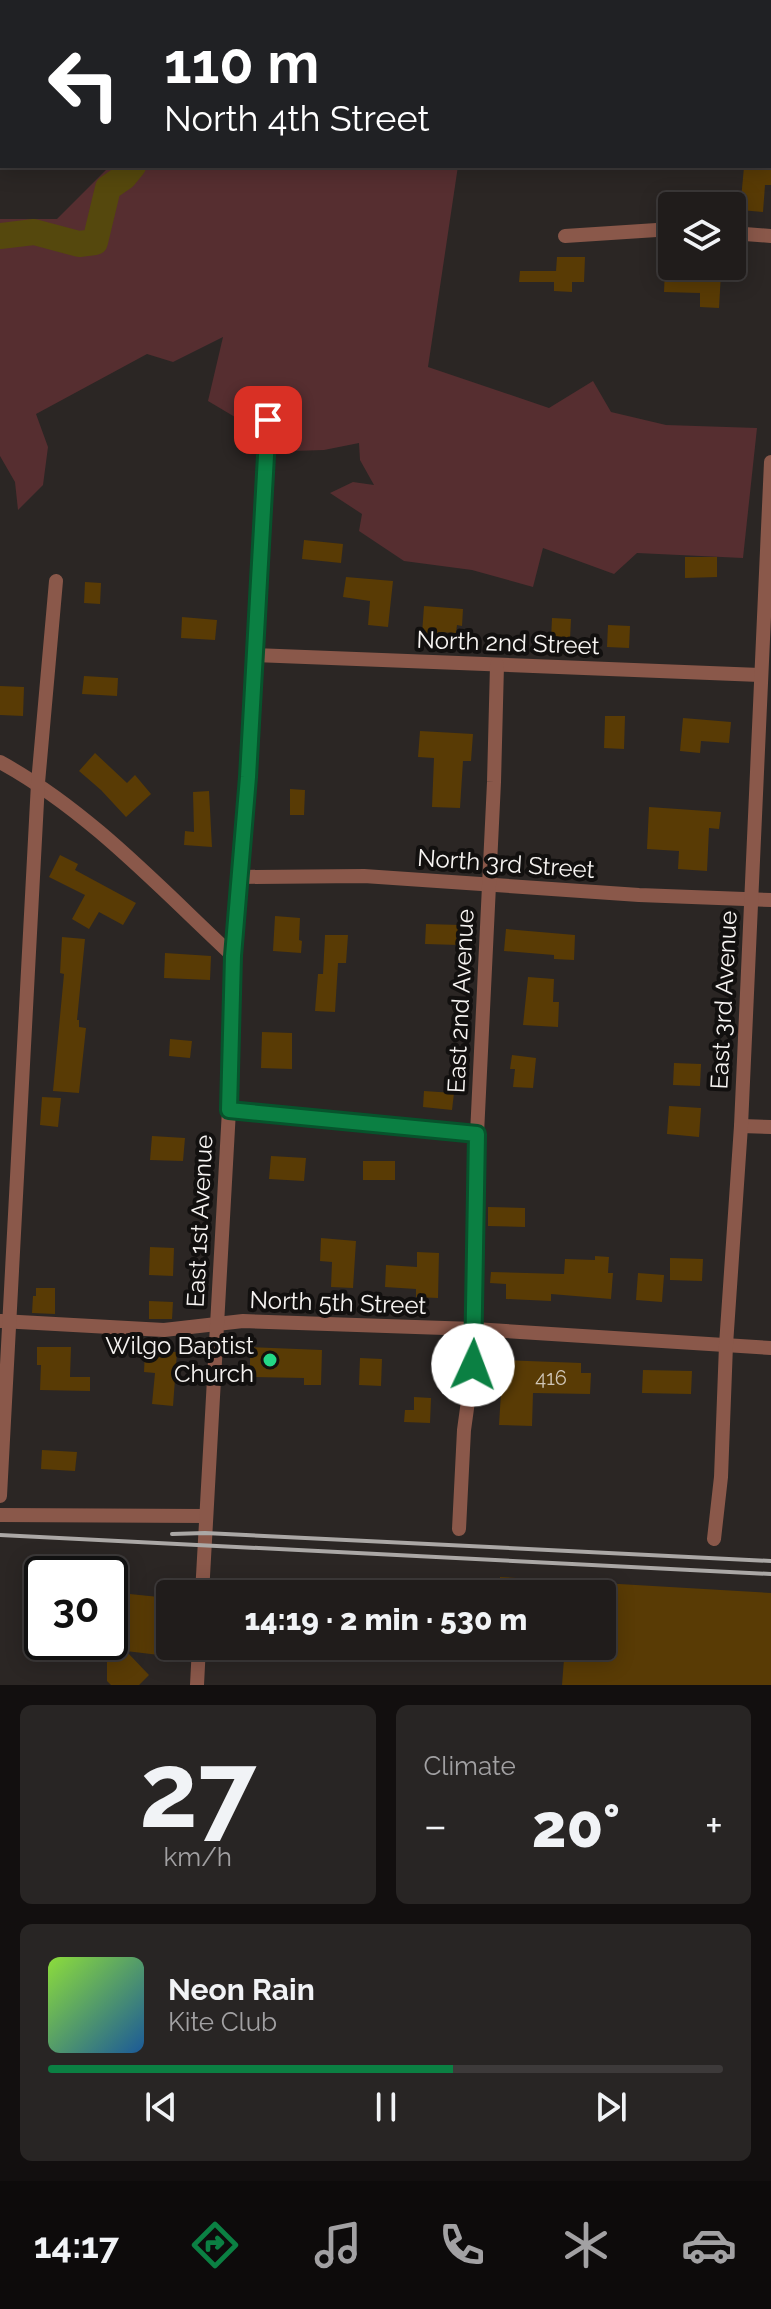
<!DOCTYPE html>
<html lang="en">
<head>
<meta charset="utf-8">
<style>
	:root { --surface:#201c1b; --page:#282524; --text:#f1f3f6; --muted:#a2a1a3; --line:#3d3a3a; --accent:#0b8043 }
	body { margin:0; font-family:Raleway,sans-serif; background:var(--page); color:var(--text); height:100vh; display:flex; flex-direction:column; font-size:30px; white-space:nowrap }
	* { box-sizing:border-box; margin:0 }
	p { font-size:26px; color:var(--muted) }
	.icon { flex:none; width:44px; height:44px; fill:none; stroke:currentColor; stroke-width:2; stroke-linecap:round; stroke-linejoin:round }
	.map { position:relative; height:1685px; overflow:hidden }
	.side { display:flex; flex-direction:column; gap:20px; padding:20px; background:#120f0f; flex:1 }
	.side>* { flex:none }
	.top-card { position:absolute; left:0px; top:0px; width:772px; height:168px; box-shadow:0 4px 20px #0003,0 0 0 2px var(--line); background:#202124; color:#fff; overflow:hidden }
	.buttons { position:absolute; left:658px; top:192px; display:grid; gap:16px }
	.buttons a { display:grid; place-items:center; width:88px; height:88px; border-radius:8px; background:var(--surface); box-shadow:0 4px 20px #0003,0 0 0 2px var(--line); font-size:40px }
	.speed { position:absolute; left:24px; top:1556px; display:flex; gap:16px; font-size:40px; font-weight:700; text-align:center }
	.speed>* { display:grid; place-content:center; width:104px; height:104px; border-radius:50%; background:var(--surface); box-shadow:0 4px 20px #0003,0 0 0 2px var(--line); line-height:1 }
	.speed .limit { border:4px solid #111; border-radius:12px; background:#fff; color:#111 }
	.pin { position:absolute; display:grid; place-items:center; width:68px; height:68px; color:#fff; margin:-34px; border-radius:16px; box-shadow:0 4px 12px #0006 }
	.me { position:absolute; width:88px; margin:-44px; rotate:2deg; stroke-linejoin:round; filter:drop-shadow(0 0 6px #0008) }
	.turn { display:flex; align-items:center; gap:28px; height:168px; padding:0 32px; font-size:36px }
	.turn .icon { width:104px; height:104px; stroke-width:2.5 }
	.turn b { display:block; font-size:56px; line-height:68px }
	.big { font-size:60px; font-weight:800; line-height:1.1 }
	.side .widget { flex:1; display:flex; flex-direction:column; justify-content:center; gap:12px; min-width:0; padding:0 28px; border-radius:12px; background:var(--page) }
	.side .dial { align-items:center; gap:0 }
	.dial b { font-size:104px; line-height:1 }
	.song { display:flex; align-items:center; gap:24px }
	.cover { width:96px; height:96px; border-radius:12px; background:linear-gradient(135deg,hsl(90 70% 55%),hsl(210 70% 35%)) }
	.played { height:8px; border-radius:4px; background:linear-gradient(90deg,var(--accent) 60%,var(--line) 60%) }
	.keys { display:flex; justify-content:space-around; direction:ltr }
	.heat { display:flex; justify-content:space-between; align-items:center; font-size:44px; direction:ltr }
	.side .tiles { flex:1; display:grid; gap:20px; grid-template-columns:1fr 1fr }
	.widget:last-child { grid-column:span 2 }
	.trip { position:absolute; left:156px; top:1580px; width:460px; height:80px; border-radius:8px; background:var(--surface); box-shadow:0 4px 20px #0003,0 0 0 2px var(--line); font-weight:800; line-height:80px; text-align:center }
	.tab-bar { display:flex; height:128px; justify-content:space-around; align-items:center; background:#0d0b0b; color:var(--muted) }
	.tab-bar .icon { width:56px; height:56px }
	.tab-bar .selected { color:var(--accent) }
	.tab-bar b { font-size:36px; color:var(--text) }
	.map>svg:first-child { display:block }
</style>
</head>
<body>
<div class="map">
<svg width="771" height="1685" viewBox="0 0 771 1685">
	<rect width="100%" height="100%" fill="#2b2624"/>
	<polygon fill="#562e30" points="110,166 458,166 428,367 549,408 593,381 611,412 666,425 757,428 743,558 637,553 614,574 543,548 533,587 472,570 404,561 359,531 362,514 330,493 353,482 374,485 360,460 359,443 324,450 292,451 208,401 223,337 173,362 147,354 36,414 48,447 43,485 18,510 15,482 0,456 0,219 57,219"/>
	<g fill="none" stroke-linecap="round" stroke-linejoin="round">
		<polyline stroke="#55480d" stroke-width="26" points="0,236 34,232 79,244 95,242 108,188 124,177 133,166"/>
	</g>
	<g fill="#593b05">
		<polygon points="744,167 771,169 771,185 765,185 763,212 740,210"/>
		<polygon points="557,257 585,257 584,282 572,282 572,292 554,291 554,282 519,282 520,271 556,271"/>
		<polygon points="665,269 721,273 719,308 700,307 700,293 664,292"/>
		<polygon points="304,540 343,544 341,563 302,559"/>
		<polygon points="685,557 717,557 717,577 685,578"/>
		<polygon points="346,577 393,581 388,627 368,625 370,601 343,597"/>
		<polygon points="85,582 101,583 100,604 84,603"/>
		<polygon points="424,606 463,609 462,626 457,625 456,633 438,632 438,635 422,634"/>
		<polygon points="182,617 217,620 215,640 181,638"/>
		<polygon points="552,618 571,619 570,640 551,640"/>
		<polygon points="608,625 630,626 629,648 607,647"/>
		<polygon points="84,676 118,678 117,696 82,694"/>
		<polygon points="0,686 24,687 23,716 0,715"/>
		<polygon points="605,716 625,716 624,749 604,748"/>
		<polygon points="683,718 731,722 729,743 701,741 700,753 680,751"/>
		<polygon points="420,731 473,734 471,761 463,761 460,808 432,807 434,758 418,757"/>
		<polygon points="95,753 127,783 135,775 151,794 126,817 101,790 79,771"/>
		<polygon points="290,789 305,790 304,815 290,815"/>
		<polygon points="209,791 212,847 184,845 185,831 194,832 193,792"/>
		<polygon points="649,807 721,812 719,829 709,828 707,871 678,869 679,851 647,849"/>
		<polygon points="60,855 78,864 75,870 136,903 123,925 99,912 89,929 72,919 85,895 49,877"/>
		<polygon points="275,916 300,918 299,940 302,941 301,953 273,951"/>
		<polygon points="426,924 460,925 459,945 425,944"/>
		<polygon points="506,929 575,935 574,960 554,959 554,955 504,951"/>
		<polygon points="325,935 348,935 346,963 338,963 335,1012 315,1011 318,974 323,974"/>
		<polygon points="62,937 85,939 77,1020 79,1020 79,1027 86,1028 79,1093 53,1091 64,974 60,973"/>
		<polygon points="165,953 211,956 210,980 164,978"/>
		<polygon points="528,977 554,979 553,1002 559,1002 558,1027 523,1025"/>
		<polygon points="262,1032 292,1033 292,1069 261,1068"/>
		<polygon points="170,1039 192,1041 190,1058 169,1056"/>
		<polygon points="512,1055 536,1058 533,1088 513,1087 515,1069 510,1069"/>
		<polygon points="674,1063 701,1064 700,1086 673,1085"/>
		<polygon points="424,1091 454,1093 452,1110 423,1107"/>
		<polygon points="42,1097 61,1098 58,1127 40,1125"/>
		<polygon points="669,1106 701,1108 699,1137 667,1134"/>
		<polygon points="152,1136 185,1138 183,1161 150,1160"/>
		<polygon points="271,1156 306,1158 304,1181 269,1179"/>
		<rect x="363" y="1161" width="32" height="19"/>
		<polygon points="488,1207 525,1208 525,1227 488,1226"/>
		<polygon points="321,1238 356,1241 353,1288 331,1287 332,1262 320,1261"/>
		<polygon points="150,1247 174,1248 173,1276 149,1275"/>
		<polygon points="417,1252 439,1253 438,1298 416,1297 416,1289 385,1287 386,1265 417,1267"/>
		<polygon points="595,1256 609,1257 608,1273 613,1273 611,1299 551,1294 551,1301 506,1299 506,1284 490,1283 491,1272 564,1274 565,1259 595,1260"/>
		<polygon points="670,1258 703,1259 702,1281 670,1280"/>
		<polygon points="638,1273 664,1275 662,1302 636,1300"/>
		<polygon points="36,1288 55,1288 55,1314 32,1313 33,1296 36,1296"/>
		<polygon points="149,1301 173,1302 172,1319 149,1319"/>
		<polygon points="37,1347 71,1347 70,1377 90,1377 90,1391 40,1390 41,1365 37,1365"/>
		<polygon points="250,1347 322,1350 321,1385 304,1385 304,1378 250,1377"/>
		<polygon points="145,1351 177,1352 173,1406 152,1404 155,1373 144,1372"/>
		<polygon points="360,1358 382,1359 381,1386 359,1385"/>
		<polygon points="503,1360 581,1363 581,1373 591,1373 590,1394 533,1393 532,1426 499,1425"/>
		<polygon points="643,1370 692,1371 691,1394 642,1393"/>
		<polygon points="414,1397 431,1398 430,1423 404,1422 405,1410 414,1410"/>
		<polygon points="42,1450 77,1452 75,1471 41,1469"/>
		<polygon points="500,1577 771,1593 771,1685 562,1685 565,1646 602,1646 602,1594 499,1594"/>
		<polygon points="110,1592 159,1597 154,1636 161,1636 159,1655 126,1651 149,1675 139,1685 111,1685 107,1681 107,1659 111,1659 115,1628 110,1628"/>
	</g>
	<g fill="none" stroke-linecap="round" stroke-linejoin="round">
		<g stroke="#8a584a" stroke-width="14">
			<polyline points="278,0 295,2"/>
			<polyline points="770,30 771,30"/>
			<polyline points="732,233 771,236"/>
			<polyline points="565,236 672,229"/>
			<polyline points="254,655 760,675"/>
			<path d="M0,762C88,810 160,888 233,956"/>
			<polyline points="239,877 364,876 639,895 771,900"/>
			<polyline points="229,1110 477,1134"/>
			<polyline points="741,1126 771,1127"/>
			<polyline points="1,1321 164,1330 243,1321 474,1329 771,1348"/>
			<polyline points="0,1496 38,783 56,581"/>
			<polyline points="0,1515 205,1516"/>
			<polyline points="459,1529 464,1430 473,1365 477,1134 494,782 497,665"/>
			<polyline points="714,1539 721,1477 726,1345 741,1126 771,462"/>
			<polyline points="202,1594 229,1110 233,956 248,777 268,420"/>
			<polyline points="197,1685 199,1646"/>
		</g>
		<g stroke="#aba8a6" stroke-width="4">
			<polyline points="172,1534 205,1533 771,1561"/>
			<polyline points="0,1535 771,1574"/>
		</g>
	</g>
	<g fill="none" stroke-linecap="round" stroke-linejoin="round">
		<g stroke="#07532c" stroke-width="20">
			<polyline id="route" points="268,420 248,777 233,956 229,1110 477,1134 473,1365"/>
		</g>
		<use href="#route" stroke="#0b8043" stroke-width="14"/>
	</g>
	<circle fill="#24d886" stroke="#12100f" stroke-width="3" cx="270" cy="1360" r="8"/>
	<g text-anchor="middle" stroke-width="8" stroke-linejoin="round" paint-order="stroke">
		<g font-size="20" fill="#d0c6b7">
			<text x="551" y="1385">416</text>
		</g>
		<g font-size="24" fill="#f7f4f2" stroke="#12100f">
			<text transform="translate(508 643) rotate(2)" y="8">North 2nd Street</text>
			<text transform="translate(506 864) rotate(4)" y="8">North 3rd Street</text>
			<text transform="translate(724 1000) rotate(-87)" y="8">East 3rd Avenue</text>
			<text transform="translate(461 1001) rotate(-87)" y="8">East 2nd Avenue</text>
			<text transform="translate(200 1221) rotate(-87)" y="8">East 1st Avenue</text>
			<text transform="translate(338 1303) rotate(2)" y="8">North 5th Street</text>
		</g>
		<g font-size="24" fill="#f7f4f2" stroke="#12100f" text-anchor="end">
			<text x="254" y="1354">Wilgo Baptist<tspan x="254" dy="28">Church</tspan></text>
		</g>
	</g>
</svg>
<div class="buttons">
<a><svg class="icon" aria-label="layers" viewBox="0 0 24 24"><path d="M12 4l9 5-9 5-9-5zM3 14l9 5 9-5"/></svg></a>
</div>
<div class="speed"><div class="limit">30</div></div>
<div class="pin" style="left:268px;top:420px;background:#d93025"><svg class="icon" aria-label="arrive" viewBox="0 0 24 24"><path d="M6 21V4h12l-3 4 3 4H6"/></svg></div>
<svg class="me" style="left:473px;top:1365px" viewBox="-20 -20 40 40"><circle r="19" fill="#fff"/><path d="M0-13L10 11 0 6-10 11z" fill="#0b8043"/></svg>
<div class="trip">14:19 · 2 min · 530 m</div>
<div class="top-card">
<div class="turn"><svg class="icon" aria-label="left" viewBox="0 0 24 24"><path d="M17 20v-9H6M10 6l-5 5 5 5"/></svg><div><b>110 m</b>North 4th Street</div></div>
</div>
</div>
<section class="side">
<div class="tiles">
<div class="widget dial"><b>27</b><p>km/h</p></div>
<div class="widget"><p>Climate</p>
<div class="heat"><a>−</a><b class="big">20°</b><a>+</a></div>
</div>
<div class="widget">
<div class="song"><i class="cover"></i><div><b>Neon Rain</b><p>Kite Club</p></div></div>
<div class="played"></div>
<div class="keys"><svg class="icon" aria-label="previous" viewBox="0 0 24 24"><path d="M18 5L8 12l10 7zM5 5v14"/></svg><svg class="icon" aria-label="pause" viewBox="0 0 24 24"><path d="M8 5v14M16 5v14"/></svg><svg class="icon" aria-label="next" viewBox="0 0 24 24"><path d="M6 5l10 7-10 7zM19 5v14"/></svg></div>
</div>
</div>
</section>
<nav class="tab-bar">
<b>14:17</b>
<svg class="icon selected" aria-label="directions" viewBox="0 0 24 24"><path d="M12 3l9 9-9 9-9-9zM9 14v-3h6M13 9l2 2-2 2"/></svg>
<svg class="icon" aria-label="music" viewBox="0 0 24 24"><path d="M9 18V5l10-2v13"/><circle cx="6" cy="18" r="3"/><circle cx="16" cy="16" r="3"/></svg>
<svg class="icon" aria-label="phone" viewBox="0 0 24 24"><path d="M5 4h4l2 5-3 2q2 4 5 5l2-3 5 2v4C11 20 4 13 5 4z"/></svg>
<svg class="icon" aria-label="climate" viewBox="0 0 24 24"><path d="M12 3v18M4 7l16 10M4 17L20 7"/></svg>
<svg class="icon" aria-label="car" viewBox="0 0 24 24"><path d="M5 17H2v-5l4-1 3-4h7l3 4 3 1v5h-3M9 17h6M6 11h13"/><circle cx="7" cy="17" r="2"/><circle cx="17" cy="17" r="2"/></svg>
</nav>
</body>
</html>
